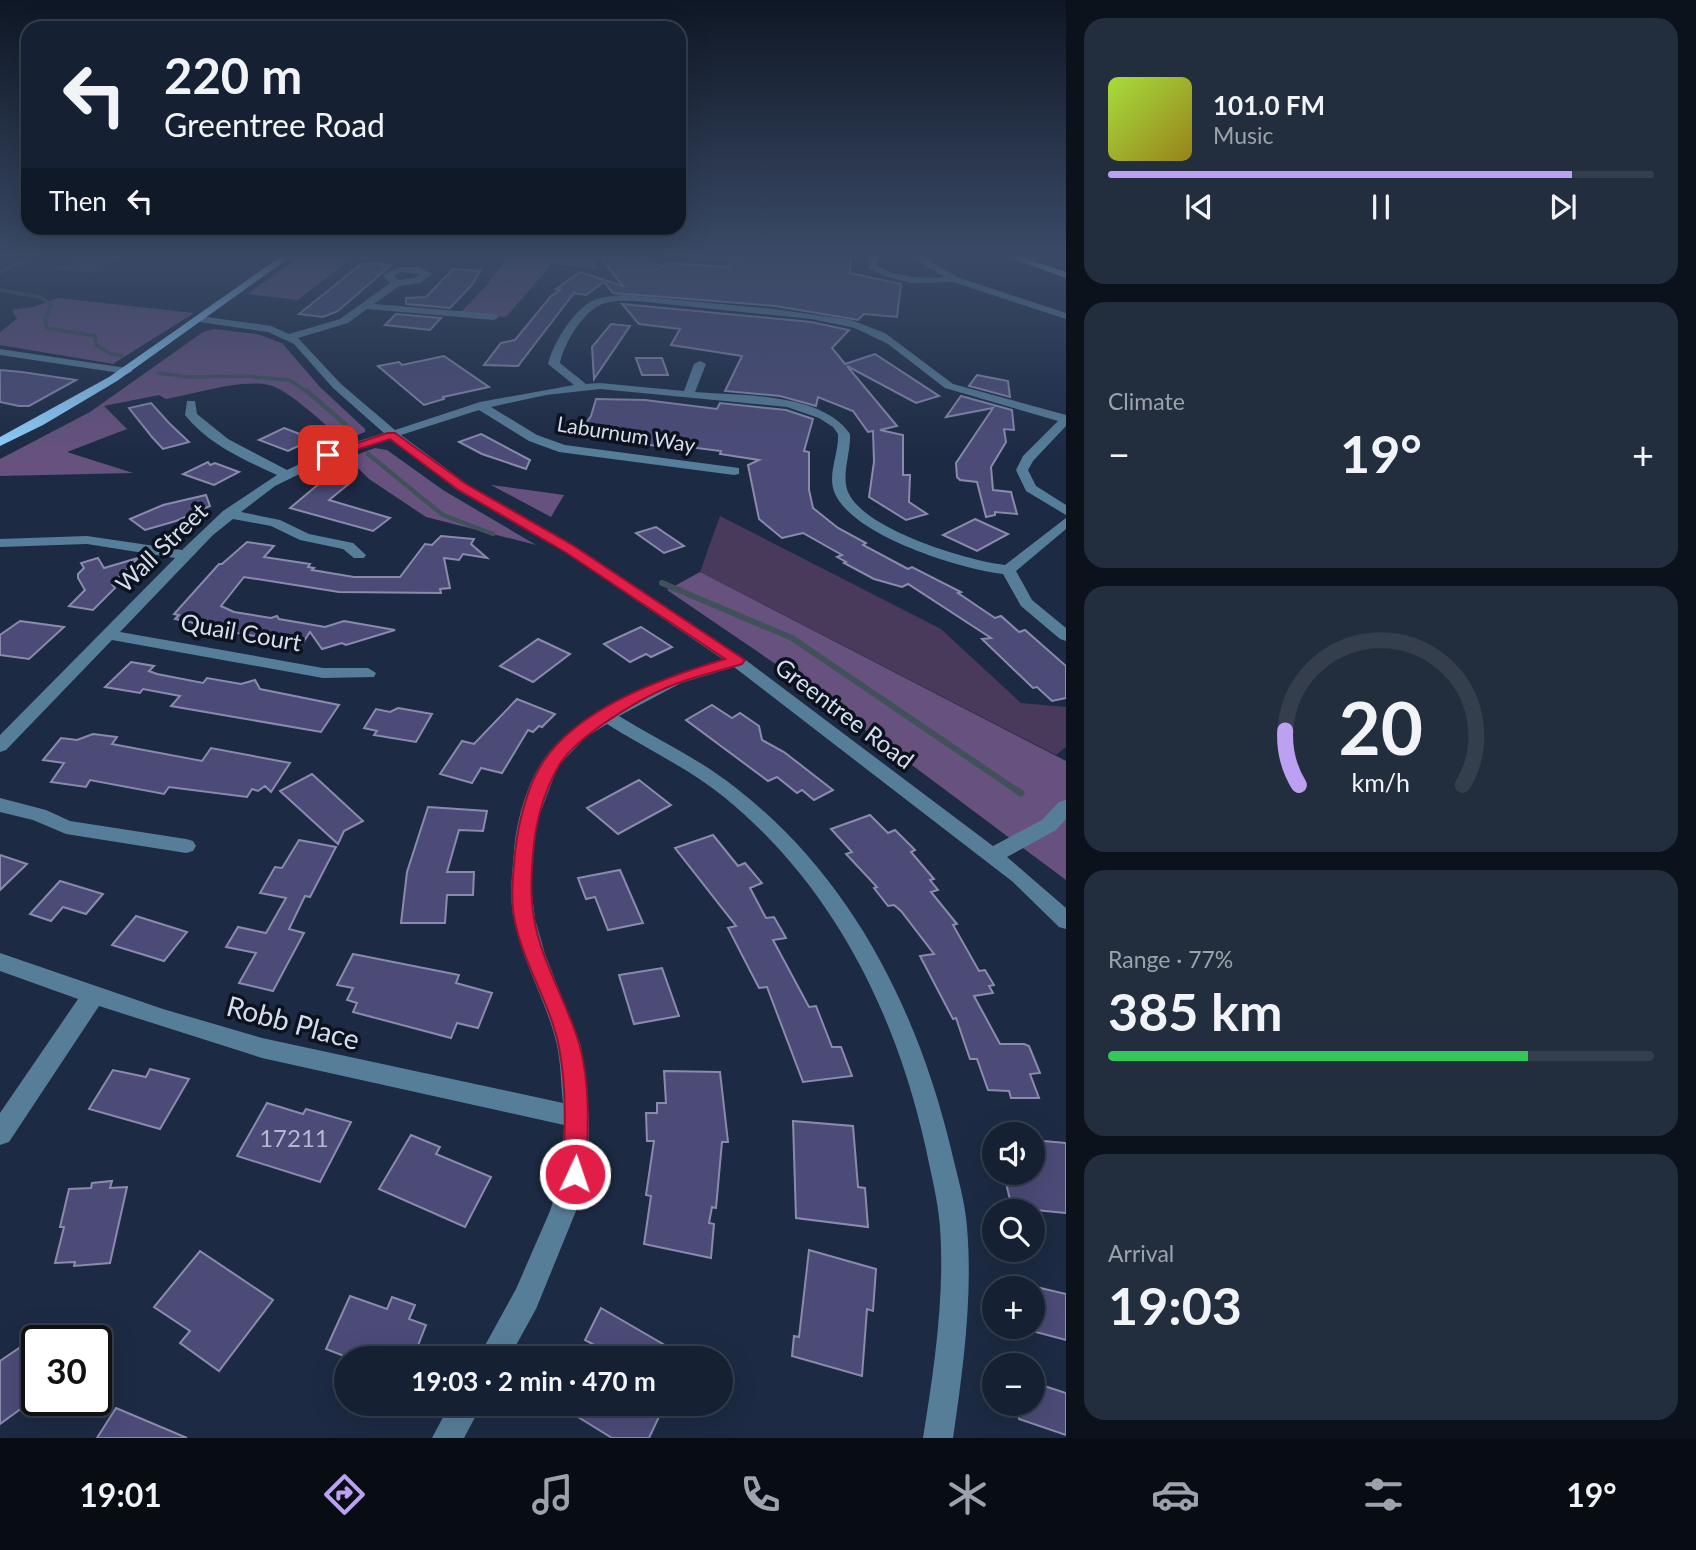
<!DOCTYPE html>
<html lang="en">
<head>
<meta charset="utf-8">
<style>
	:root { --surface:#152032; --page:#222d3e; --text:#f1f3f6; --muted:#9da3ac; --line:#343e4d; --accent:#bca0f2 }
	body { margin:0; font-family:Lato,sans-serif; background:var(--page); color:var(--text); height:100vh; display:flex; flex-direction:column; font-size:26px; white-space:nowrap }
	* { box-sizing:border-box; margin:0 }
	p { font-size:23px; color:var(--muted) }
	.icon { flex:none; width:38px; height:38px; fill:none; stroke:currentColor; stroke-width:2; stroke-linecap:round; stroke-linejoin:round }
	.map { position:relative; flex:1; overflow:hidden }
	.sheet { display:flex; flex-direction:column; gap:18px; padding:18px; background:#0c121c; width:630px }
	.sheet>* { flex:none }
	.hud { position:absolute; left:21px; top:21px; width:665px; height:214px; border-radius:21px; box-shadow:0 7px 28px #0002,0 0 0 2px var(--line); background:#152032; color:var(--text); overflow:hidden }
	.tools { position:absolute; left:982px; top:1122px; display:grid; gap:14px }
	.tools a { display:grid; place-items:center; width:63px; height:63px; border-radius:50%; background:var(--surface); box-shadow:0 7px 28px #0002,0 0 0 2px var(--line); font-size:35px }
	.speed { position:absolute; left:21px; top:1325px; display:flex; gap:14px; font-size:35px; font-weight:700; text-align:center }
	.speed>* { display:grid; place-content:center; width:91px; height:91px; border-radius:50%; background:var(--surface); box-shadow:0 7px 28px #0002,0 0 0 2px var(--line); line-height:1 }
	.speed .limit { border:4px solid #111; border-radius:10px; background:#fff; color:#111 }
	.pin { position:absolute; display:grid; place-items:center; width:60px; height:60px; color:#fff; margin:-30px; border-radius:14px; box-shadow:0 4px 10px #0006 }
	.me { position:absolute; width:77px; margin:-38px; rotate:3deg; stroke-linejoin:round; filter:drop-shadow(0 0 5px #0008) }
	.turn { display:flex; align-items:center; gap:24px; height:147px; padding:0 28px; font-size:32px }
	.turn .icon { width:91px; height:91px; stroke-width:2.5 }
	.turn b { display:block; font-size:49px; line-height:60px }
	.then { display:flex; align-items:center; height:66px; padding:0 28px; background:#0003; gap:14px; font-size:26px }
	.big { font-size:52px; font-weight:700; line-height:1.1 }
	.sheet .card { flex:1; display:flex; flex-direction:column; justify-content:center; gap:10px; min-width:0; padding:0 24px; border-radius:21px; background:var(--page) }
	.sheet .dial { align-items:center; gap:0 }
	.dial svg { height:182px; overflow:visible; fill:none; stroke:var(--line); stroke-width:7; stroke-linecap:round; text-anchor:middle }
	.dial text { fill:var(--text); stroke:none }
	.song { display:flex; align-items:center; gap:21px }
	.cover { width:84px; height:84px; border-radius:10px; background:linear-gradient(135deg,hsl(80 70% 55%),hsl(50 70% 35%)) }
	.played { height:7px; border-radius:4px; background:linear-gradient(90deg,var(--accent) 85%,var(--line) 85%) }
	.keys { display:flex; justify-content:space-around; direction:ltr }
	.heat { display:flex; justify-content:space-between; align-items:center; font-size:38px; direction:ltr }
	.charge { height:10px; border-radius:5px; background:linear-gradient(90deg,#34c759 77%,var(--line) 0) }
	.trip { position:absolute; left:334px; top:1346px; width:399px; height:70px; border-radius:35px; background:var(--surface); box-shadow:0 7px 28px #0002,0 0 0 2px var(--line); font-weight:700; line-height:70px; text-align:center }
	.dock { display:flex; height:112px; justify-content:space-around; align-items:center; background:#080d14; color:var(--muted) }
	.dock .icon { width:49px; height:49px }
	.dock .active { color:var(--accent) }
	.dock b { font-size:32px; color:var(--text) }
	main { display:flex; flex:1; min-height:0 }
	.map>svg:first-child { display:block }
</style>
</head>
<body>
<main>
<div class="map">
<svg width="1066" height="1438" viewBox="0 0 1066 1438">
	<rect width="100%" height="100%" fill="#1c2a43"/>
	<g fill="#49395a">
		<polygon points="85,255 126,255 95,273 58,269"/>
		<polygon points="720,516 941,629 1021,703 1066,707 1066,747 1056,755 700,572"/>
	</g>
	<g fill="#67527f">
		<polygon points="301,255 349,260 298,300 248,294"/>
		<polygon points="523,255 590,255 599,269 552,264 506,317 461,312 486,286 506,259"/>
		<polygon points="58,298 194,313 113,364 0,345 0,332 17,319 12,310 33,307"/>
		<path d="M214,329L257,334L282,343L320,387L365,429V432L343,441C329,427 286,388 269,385C240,379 195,394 166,399L159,395L104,406L127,429L67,452L133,473L0,476V459L90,412L203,332Z"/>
		<polygon points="375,448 387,450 443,490 536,545 426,517 369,479 348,458"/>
		<polygon points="491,485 564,495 551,517"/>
		<polygon points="700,572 1066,761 1066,880 786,671 667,590"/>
	</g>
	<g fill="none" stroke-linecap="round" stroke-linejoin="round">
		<g stroke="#41515a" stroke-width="3.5">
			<polyline points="0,273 31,255"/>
			<polyline points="0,290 40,297 51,304 45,320 47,328 95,336 96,345 111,354 122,356"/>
			<polyline points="158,373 187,377 244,376 289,380 309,393"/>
		</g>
		<g stroke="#41515a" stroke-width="4.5">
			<polyline points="307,391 346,425"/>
			<polyline points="368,454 443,515 493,534"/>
		</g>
		<polyline stroke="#41515a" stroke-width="6" points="662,583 792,638 1019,792"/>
		<polyline stroke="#41515a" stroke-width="7" points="1016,790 1021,793"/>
	</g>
	<g fill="#4c4b78" stroke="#8a8bac" stroke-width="2">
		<polygon points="747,255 851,255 850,273 901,284 897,317 864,314 858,320 775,306 613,293 604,282 586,295 574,293 518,366 484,365 501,343 515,340 551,296 560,290 556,289 580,272 623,286 601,259 622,257 627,263 641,258 665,267 667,263 730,267 730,260"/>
		<polygon points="369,263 391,265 338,311 323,317 299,314 360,265"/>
		<polygon points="453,269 480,271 472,285 450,308 406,304 406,298 426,297"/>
		<polygon points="622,304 811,322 849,330 832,348 845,364 875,354 939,396 916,403 847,366 897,426 880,430 903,435 903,475 910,475 909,502 927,514 906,520 869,497 874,462 873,431 868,432 853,411 818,397 816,406 780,396 725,391 742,356 671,345 680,329 639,324"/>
		<polygon points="396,314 441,318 430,330 385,325"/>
		<polygon points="611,324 630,326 594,379 592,347"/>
		<polygon points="444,356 489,387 443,397 444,399 424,405 378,366 399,362 402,365"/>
		<polygon points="636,358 662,358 668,375 642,375"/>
		<polygon points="0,370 22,372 76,380 29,406 19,406 0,402"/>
		<polygon points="977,375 1008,381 1010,397 969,386"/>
		<polygon points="961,396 1012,410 1014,430 1004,429 1006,442 991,467 993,490 1011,492 1017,514 995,512 995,515 986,517 977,482 960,480 957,477 956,463 993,408 946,417"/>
		<polygon points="596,399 645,400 717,409 720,403 786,410 813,419 804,451 809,452 809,490 813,508 838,528 866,543 863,545 908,569 912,567 961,592 958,593 995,618 1001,616 1019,632 1025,630 1066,666 1066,698 1052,701 1037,687 1033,688 982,639 991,638 908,584 902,587 874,579 844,563 846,562 837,557 842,555 803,533 782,538 759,519 748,465 759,460 720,454 721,451 681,446 680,449 596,438 598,435 580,432 591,416"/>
		<polygon points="151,403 169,423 189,442 163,449 152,437 129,408"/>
		<polygon points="284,428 313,439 288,451 259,440"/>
		<polygon points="481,434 530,460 526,469 482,454 459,442"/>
		<polygon points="208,462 210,465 215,463 239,472 214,485 183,474"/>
		<polygon points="327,477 350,483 329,500 390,518 373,531 290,508"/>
		<polygon points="206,495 210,506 176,521 145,530 130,519 163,505"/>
		<polygon points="975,519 1008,534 977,551 943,535"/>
		<polygon points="656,527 684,546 664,553 636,533"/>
		<polygon points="441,536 474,539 471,544 487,558 463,554 459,560 444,558 450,588 440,589 441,593 339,592 244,577 221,606 234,612 271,618 277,616 279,619 325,627 344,621 395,630 346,645 342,643 322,649 310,632 302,644 196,626 198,624 175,619 179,615 174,614 219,564 222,564 247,542 274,546 264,557 310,564 308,567 314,568 312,570 354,577 400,577 425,544 432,545"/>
		<polygon points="98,558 104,568 138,558 112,584 115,588 93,610 69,606 85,590 78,578 78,574 84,568 81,563"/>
		<polygon points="20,621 64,627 29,659 0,655 0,635"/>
		<polygon points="641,627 672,647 651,657 646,654 630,662 604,644"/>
		<polygon points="538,639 570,654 533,682 500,666"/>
		<polygon points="131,662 154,666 149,671 157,674 203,683 207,678 241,684 255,680 260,689 339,705 321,732 171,706 180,696 143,689 140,693 105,687"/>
		<polygon points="517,699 555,714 542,727 539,726 533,732 528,730 502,773 481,768 472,783 440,774 462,741 474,744"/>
		<polygon points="712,705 732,718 740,713 759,726 762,740 784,752 833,790 814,800 802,790 797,793 777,777 768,781 686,720"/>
		<polygon points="398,708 432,714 416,742 374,735 377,731 364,728 376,709 390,712"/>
		<polygon points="93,734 117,737 112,744 202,761 211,748 290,763 271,792 265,786 258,791 252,789 247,797 169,787 164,794 90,780 86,787 51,782 64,763 43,760 61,738 77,740"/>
		<polygon points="312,774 363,821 344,831 338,844 280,791"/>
		<polygon points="639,780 671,805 618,834 587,808"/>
		<polygon points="428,807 487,811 483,831 459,830 447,872 474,872 473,895 447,895 445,923 401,923 407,872"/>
		<polygon points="870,815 888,833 895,830 915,850 911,852 934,879 930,880 938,890 931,892 957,924 953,925 979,971 985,970 994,985 989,986 993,993 974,996 1000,1044 1024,1044 1029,1046 1040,1073 1030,1074 1039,1098 1011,1098 1009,1091 988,1090 977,1059 970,1059 956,1018 953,1019 920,956 934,954 901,911 894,905 888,906 874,888 877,887 846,854 852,852 831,829"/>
		<polygon points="713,835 738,866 745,863 762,883 750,888 766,918 774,917 786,938 773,940 809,1007 816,1006 832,1047 841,1047 852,1076 803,1082 767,987 759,988 728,928 736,926 675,848"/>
		<polygon points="299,840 336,847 310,897 305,896 289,929 304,933 273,991 239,983 256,953 226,947 238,927 266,933 286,898 260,893 275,867 282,868"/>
		<polygon points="0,855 27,864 0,890"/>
		<polygon points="620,870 643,923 608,930 595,897 586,899 578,878"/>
		<polygon points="60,881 103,894 86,914 63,907 51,921 30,914"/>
		<polygon points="136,916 187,932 164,961 112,945"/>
		<polygon points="353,954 459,975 456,983 492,993 478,1028 457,1023 451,1038 353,1012 357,1003 347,1000 353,988 337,985"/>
		<polygon points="662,968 679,1016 634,1024 619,975"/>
		<polygon points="150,1069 189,1079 160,1129 89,1109 113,1070 146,1077"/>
		<polygon points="664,1071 720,1072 728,1142 722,1142 716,1208 712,1207 709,1223 714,1224 711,1258 644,1244 651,1196 646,1195 654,1141 647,1141 646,1113 657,1113 657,1103 666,1103"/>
		<polygon points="267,1103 303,1114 306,1109 351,1122 320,1182 237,1156"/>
		<polygon points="793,1121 853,1126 858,1187 865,1188 868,1227 796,1218"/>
		<polygon points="411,1135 440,1147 436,1154 491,1177 465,1227 379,1189"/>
		<polygon points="1032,1140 1066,1143 1066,1213 1012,1208 1004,1175 1032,1178"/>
		<polygon points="112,1181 110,1188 127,1187 110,1263 74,1266 75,1262 55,1263 64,1227 60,1227 69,1189 91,1188 92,1183"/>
		<polygon points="809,1250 876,1269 873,1311 867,1309 862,1376 792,1356 794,1336 799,1337"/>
		<polygon points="200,1251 273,1300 219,1371 180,1343 190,1331 154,1307"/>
		<polygon points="1032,1286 1066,1294 1066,1340 1032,1331"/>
		<polygon points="350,1296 387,1309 392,1297 415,1305 409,1319 426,1325 413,1358 349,1358 326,1349"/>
		<polygon points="601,1308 687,1358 592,1358 598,1347 585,1340"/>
		<polygon points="37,1336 37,1397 0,1424 0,1361"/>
		<polygon points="1032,1382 1066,1393 1066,1435 1019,1419 1020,1404 1032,1404"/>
		<polygon points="557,1404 665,1404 649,1438 612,1438"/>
		<polygon points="116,1408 187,1438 97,1438"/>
	</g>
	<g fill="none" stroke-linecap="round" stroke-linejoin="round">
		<g fill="#577e99" fill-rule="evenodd">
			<polygon points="674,255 744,255 713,261"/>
			<path d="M869,255H878L877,266C898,277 921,279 944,277L909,255H920L957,277L1066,313V319L953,282L912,283L888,277L869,269Z"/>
			<path d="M401,267H418L432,274L420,283L399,286L374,304L494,314L499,317L494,320L367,309L348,323L298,338L341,384L395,430L480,402L574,385L548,364C553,343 573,311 592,301C602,296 614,296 625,295L775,309L851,320L885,333L953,384L1066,415V426L1033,461L1028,470L1036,486L1066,505V515L1026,491L1016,470L1023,456L1058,421L945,388L888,344L855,328L811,319L636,301C625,301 613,300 602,304C583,312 564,343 560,363L586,384L600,383L684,391L694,364L700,361L706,364L695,392C742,396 821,392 850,434C851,453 841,475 848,492C863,529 968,561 1005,565L1066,518V529L1016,571L1032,600L1066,628V641L1060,639L1021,606L1003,574C960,569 845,534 833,488C829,471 839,452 838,434L833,427L819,418L787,407L600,389L546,395L491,407L537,435L565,445L739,468V474L734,475L559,452L529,441L479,410L401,435L467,484L575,546L743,658L993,846L1042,820L1059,802L1066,800V819L1056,830L1007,857L1066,908V929L1059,927L1013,882L734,667L681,683L619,716C658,740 700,759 736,788C851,877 918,1011 951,1149C957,1175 965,1201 967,1227C973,1296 963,1370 953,1438H923C934,1370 945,1296 940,1227C938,1200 931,1174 926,1149C896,1013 833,886 724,797C688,768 645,748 607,724L586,737L558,766L536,824L531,886L535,919L545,954L581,1046L589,1117L588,1174L576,1211L536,1309L509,1358H478L516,1289L550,1211L562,1174L564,1125L262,1058L99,1006L9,1142L0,1145V1113L78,999L0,971V953L163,1009L262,1038L563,1103C561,1084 561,1064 557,1045C547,1002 523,964 514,920C509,898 512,874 514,852C516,823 526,786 542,762C578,708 665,677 724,660L565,552L457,490L391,439L332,458L275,486L241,512L280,520L309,534L353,543L366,555L364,558H354L343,549L300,540L271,526L233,519L213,535L120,632L323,668H368L376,673L374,677L323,678L112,640L6,750L0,752V735L175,558L87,544L0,547V539L87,536L182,550L223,511L277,475C244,460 208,444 185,415L187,401H195L197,414L228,439L287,470L324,452L384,433L333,388L294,344L268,332L200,322L195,319L200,316L271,326L289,334L340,319L390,283L383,276L385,274ZM402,272L420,274L414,278L398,280L394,276Z"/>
			<polygon points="0,349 127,368 133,371 127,374 0,355"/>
			<polygon points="0,798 46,810 70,821 186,839 193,841 196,846 193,851 186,853 66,834 33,820 0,812"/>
			<polygon points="450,1404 482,1404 464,1438 432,1438"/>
		</g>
		<g fill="#90d1fe" fill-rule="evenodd">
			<polygon points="283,255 293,255 117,381 43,425 0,446 0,437 109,377"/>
			<polygon points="1003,255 1015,255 1066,272 1066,278"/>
		</g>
	</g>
	<linearGradient id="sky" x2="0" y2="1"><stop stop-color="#0f1725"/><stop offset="0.56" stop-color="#3a4a66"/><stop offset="1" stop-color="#3a4a66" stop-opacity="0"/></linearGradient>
	<rect width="1066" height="456" fill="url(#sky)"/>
	<path fill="#e11d48" stroke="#92132f" stroke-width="2" d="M387,433H395L466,484L574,546L745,660L742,664C722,670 701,675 681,682C647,694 574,736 557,769C543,795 535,825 533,855C531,876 530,897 534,918C541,961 566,1000 579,1043C591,1084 588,1132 586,1174L583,1182L575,1185L566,1182L563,1174C565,1132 567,1089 559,1047C550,1003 524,965 515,922C510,899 513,876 515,853C518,824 527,786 543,762C579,707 665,677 725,659L565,552L457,489L390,439L328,459L322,455Z"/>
	<g text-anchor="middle" stroke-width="7" stroke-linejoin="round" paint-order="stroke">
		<g font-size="21" fill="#d5deef" stroke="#0c131e">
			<text transform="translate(626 435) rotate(9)" y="7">Laburnum Way</text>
		</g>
		<g font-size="24" fill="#d5deef" stroke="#0c131e">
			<text transform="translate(162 548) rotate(-44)" y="8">Wall Street</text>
			<text transform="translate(241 633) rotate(10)" y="8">Quail Court</text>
			<text transform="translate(844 714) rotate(37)" y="8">Greentree Road</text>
		</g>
		<g font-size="24" fill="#b3b9d1">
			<text x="294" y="1147">17211</text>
		</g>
		<g font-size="28" fill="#d5deef" stroke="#0c131e">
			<text transform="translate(293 1023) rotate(15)" y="10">Robb Place</text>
		</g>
	</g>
</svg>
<div class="tools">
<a><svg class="icon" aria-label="sound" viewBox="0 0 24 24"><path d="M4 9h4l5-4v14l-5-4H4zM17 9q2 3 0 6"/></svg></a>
<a><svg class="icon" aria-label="search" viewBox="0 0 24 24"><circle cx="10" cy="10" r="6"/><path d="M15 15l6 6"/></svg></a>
<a>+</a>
<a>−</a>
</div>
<div class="speed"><div class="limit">30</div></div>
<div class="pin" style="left:328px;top:455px;background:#d93025"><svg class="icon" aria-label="arrive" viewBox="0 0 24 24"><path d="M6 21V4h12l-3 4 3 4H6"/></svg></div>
<svg class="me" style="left:575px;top:1174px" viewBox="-20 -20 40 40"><circle r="17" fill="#e11d48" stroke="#fff" stroke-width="3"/><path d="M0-11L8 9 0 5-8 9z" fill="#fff"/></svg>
<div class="trip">19:03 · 2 min · 470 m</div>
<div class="hud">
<div class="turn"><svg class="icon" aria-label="left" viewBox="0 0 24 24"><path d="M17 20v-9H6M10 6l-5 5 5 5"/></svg><div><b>220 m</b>Greentree Road</div></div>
<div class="then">Then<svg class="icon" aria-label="left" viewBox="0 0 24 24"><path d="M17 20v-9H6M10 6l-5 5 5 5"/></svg></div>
</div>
</div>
<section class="sheet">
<div class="card">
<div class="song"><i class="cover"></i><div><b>101.0 FM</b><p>Music</p></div></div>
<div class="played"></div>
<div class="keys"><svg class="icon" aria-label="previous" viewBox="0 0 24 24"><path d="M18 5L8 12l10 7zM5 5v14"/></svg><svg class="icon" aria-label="pause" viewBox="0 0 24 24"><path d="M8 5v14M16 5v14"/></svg><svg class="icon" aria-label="next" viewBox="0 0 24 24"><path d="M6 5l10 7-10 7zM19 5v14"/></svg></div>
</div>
<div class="card"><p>Climate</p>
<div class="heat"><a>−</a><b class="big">19°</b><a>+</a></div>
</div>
<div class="card dial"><svg viewBox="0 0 100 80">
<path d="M14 69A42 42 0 1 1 86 69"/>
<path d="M14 69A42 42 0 0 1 8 45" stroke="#bca0f2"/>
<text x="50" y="56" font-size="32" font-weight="700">20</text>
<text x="50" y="72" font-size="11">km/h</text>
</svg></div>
<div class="card"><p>Range · 77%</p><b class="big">385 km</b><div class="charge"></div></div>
<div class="card"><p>Arrival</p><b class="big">19:03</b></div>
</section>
</main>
<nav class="dock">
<b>19:01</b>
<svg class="icon active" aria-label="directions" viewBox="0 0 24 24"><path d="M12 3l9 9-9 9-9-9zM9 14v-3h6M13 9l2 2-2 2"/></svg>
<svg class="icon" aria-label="music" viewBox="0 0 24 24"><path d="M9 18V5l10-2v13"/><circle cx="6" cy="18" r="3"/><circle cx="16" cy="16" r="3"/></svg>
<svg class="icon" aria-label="phone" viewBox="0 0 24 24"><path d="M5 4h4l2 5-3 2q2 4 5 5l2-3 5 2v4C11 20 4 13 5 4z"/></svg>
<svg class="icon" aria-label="climate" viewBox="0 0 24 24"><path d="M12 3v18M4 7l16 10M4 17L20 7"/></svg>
<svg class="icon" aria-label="car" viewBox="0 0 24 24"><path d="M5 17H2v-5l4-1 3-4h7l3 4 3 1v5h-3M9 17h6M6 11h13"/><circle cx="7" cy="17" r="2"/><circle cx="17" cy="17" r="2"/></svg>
<svg class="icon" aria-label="filters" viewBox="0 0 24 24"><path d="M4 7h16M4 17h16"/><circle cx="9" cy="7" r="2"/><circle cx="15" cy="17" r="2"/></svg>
<b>19°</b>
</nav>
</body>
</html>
